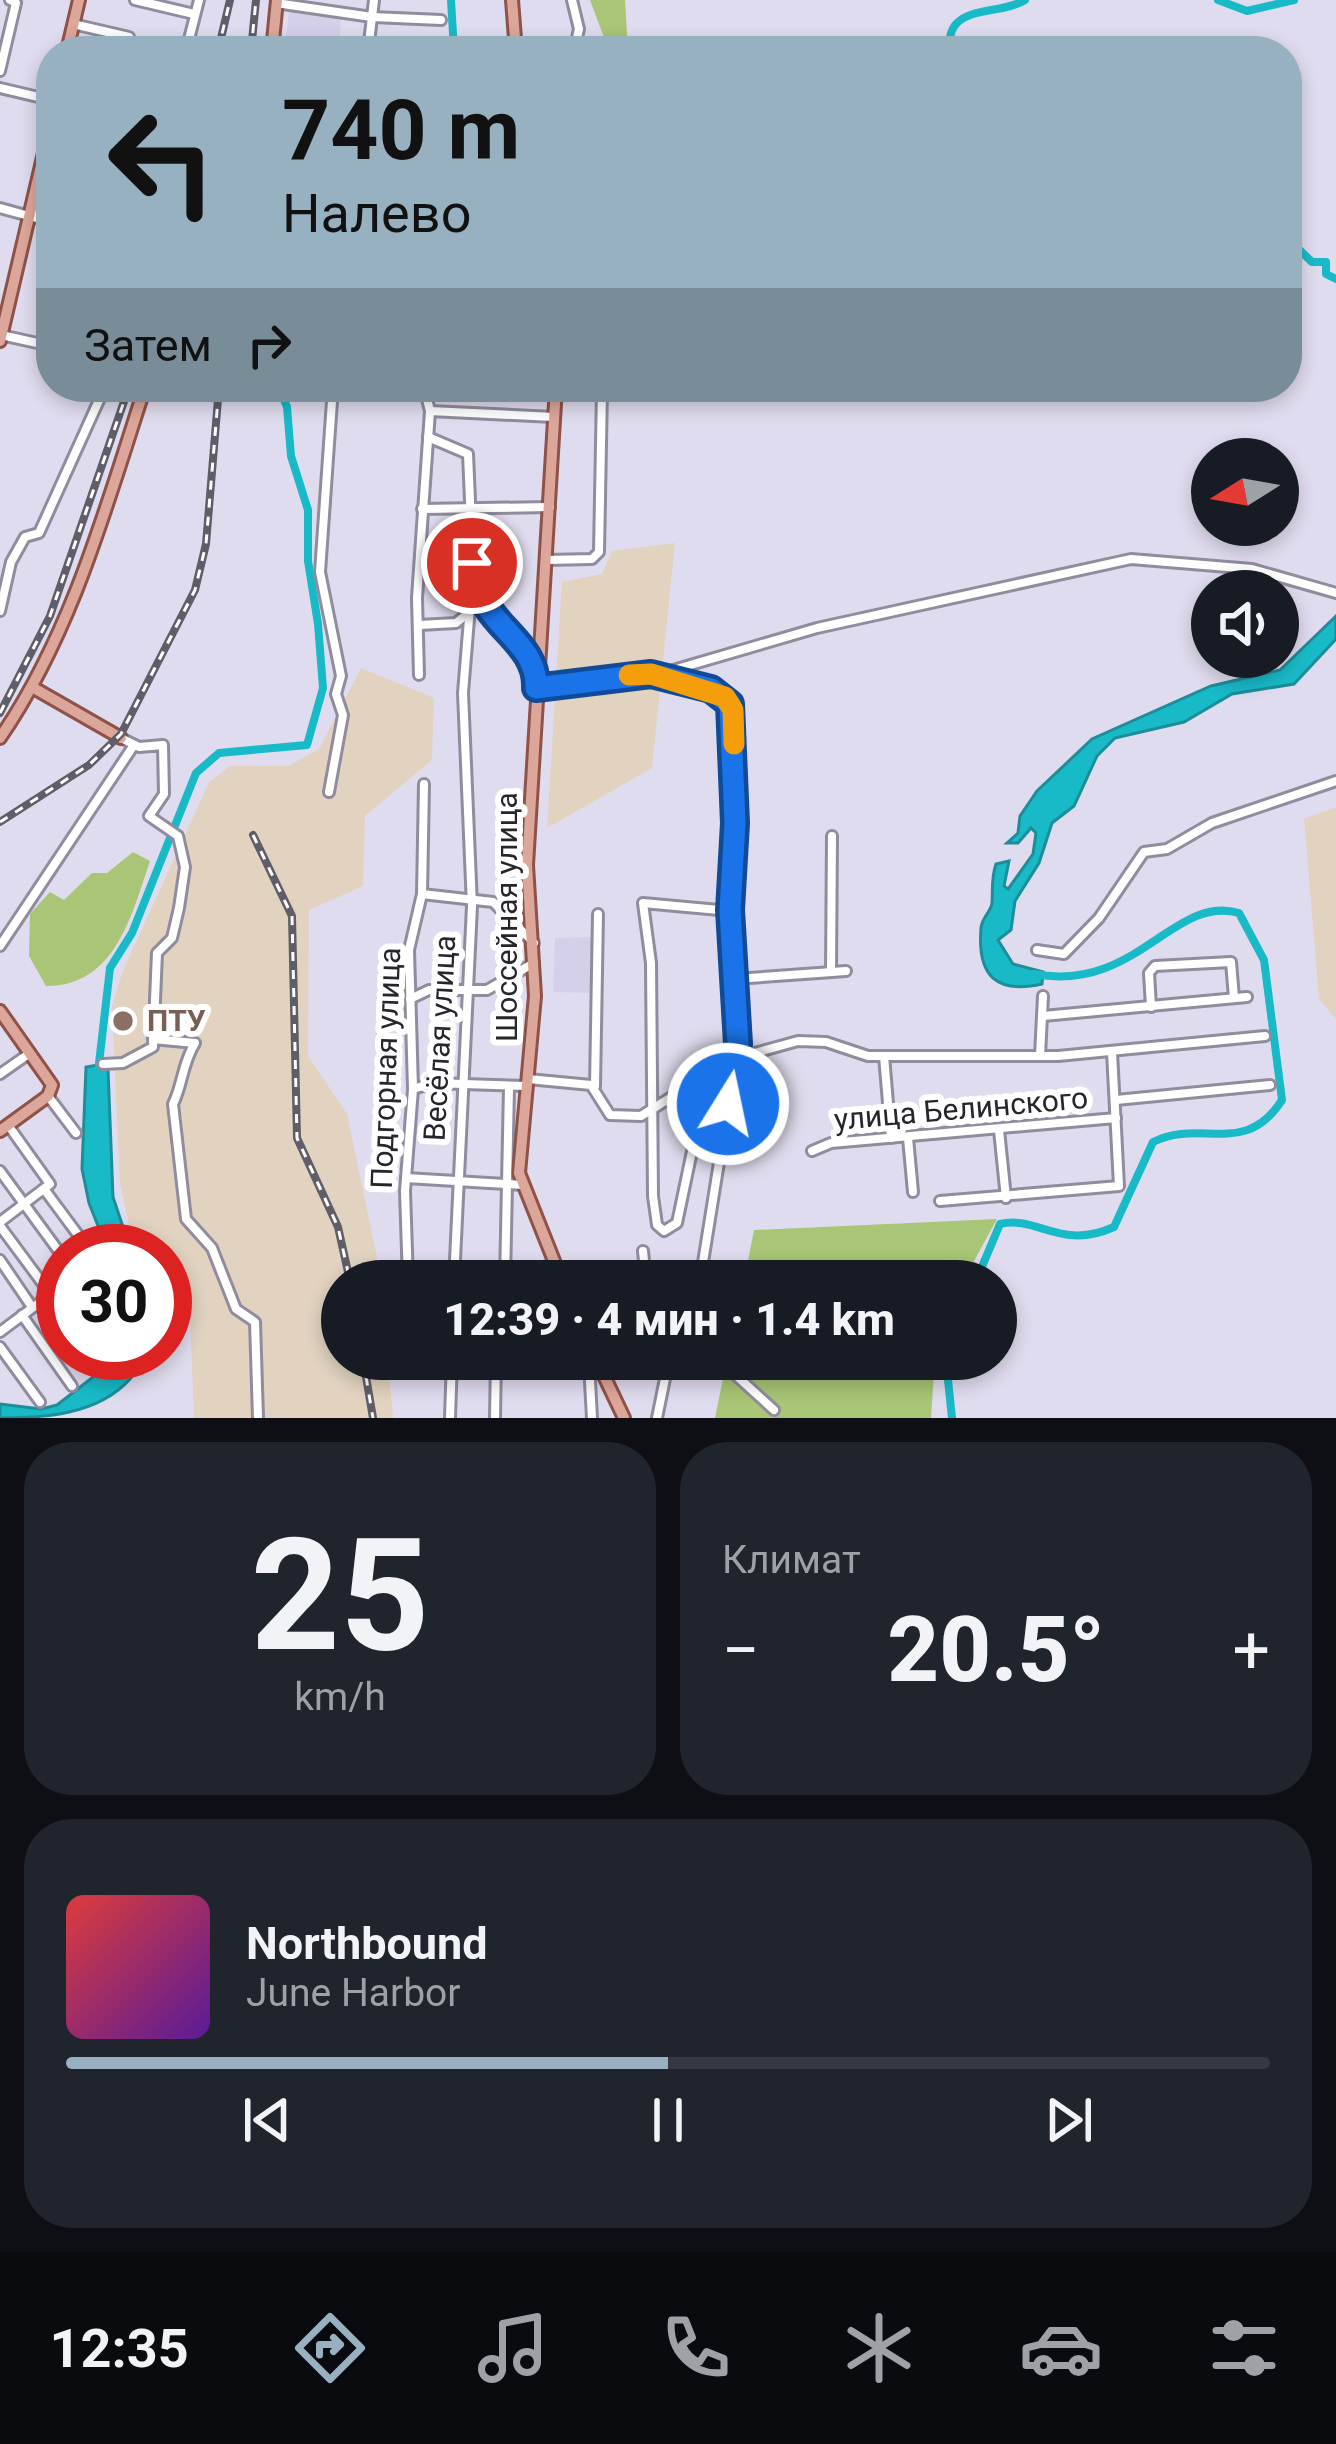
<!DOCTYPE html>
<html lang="ru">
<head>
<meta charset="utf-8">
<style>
	:root { --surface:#171b24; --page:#20242c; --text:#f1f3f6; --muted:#9ea1a6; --line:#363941; --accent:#98b1c0 }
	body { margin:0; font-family:Roboto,sans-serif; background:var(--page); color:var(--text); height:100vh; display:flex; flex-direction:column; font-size:45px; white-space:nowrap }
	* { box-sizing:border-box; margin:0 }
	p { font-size:39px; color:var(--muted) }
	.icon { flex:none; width:66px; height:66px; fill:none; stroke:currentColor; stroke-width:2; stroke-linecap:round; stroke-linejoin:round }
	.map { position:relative; height:1418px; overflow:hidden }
	.drawer { display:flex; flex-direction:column; gap:24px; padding:24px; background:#0d0f14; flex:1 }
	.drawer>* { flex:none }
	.banner { position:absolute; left:36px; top:36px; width:1266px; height:366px; border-radius:48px; box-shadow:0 6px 18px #0003; background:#98b1c0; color:#111; overflow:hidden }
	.needle { width:78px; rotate:259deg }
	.controls { position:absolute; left:1191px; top:438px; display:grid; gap:24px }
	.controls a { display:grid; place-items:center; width:108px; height:108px; border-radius:50%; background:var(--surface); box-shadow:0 6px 18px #0003; font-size:60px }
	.speed { position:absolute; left:36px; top:1224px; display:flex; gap:24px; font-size:60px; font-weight:700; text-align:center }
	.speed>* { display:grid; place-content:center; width:156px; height:156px; border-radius:50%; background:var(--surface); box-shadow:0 6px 18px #0003; line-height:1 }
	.speed .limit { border:18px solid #d22; background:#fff; color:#111 }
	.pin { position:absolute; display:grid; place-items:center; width:102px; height:102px; color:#fff; margin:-51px; border:6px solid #fff; border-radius:50%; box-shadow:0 3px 12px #0007 }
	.me { position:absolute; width:132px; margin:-66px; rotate:10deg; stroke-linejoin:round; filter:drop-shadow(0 0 9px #0008) }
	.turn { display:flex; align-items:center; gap:42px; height:252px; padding:0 48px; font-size:54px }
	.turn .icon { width:156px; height:156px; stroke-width:2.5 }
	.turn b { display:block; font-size:84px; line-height:102px }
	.then { display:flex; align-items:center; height:114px; padding:0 48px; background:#0003; gap:24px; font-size:45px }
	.big { font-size:90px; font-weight:800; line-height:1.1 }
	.drawer .widget { flex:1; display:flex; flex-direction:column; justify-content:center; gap:18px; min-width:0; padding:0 42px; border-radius:48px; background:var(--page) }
	.drawer .dial { align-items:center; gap:0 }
	.dial b { font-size:156px; line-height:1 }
	.song { display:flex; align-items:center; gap:36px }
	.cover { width:144px; height:144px; border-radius:18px; background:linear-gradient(135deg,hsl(0 70% 55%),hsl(270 70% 35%)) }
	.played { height:12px; border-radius:6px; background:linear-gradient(90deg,var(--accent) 50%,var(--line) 50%) }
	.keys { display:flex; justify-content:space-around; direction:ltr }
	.heat { display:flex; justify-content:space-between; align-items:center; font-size:66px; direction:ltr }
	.drawer .tiles { flex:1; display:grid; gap:24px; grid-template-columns:1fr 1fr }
	.widget:last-child { grid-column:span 2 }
	.trip { position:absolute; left:321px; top:1260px; width:696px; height:120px; border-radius:60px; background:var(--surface); box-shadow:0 6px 18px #0003; font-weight:800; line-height:120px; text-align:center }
	.menu { display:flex; height:192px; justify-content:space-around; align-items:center; background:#090b0e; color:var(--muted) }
	.menu .icon { width:84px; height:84px }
	.menu .selected { color:var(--accent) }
	.menu b { font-size:54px; color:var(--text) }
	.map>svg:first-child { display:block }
</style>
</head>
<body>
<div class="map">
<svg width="1336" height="1418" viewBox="0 0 1336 1418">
	<rect width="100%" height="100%" fill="#e0dcef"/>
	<g fill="#d5d0e9">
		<polygon points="289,11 341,17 339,51 285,48"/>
		<polygon points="596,937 595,993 553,992 555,938"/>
	</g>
	<g fill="#e1d3c0">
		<polygon points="675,543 652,768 547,828 562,582 602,574 612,551"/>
		<polygon points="361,668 434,698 432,760 365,816 363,886 309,910 308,1056 347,1114 382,1281 342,1281 342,1359 388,1359 393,1418 194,1418 190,1314 165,1305 165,1251 135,1251 120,1184 112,1006 122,973 209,782 230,766 288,766 319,749"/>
		<polygon points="1336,807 1336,1019 1319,999 1304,819"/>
	</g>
	<g fill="#a8c675">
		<polygon points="590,0 625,0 628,51 609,51"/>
		<path d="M133,852L150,861C131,917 115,986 46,986L29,956L30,914L50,892L64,900L92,873H107Z"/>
		<polygon points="997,1219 963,1281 744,1281 754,1230"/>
		<polygon points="727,1359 935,1359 931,1418 715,1418"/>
	</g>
	<g fill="#19bac8" stroke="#1d8d99" stroke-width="3">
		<path d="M1336,616V639L1294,684L1232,694L1184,722L1115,738L1097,756L1074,806L1052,823L1039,863L1015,901L1011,930L998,940L1013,964L1043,972L1042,984C997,994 977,977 981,928C982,917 991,912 992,903C993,888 991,879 996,864L1009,861L1004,886L1008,889L1033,854L1036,833L1031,828L1018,843H1007L1018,833L1020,816L1037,791L1092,739L1211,686L1280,670Z"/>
		<polygon points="98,1065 108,1069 113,1197 131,1251 108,1251 89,1203 82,1169 86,1067"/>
		<path d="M124,1353H144C138,1361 136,1372 130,1379C98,1415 43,1418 0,1418V1404L41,1409L57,1405Z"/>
	</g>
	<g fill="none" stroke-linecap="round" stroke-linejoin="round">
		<g stroke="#19bac8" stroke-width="8">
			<polyline points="451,0 454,51"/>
			<polyline points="1218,0 1247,11 1294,0"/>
			<path d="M944,51C952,41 948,33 956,24C972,7 1004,13 1025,0"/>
			<polyline points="1287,238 1312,262 1326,262 1326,274 1336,279"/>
			<polyline points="98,1072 110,968 132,933 196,773 219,753 307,745 323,688 318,624 308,561 308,510 291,456 287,407 279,387"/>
			<path d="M976,1281L1000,1224C1037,1215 1061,1251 1114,1227L1153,1142C1201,1118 1245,1158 1282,1100L1264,960L1239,913C1173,894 1137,993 1034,974"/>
			<polyline points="952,1418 948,1380 953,1359"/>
		</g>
		<g stroke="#908c9e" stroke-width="14">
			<g id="minor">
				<polyline points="135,0 194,14"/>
				<polyline points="572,0 579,29 574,51"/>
				<polyline points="276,3 372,17 441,20"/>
				<polyline points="73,24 129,37 125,51"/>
				<polyline points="69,45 91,51"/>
				<polyline points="186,51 199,0"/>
				<polyline points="368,51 374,0"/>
				<polyline points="0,71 16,3 10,0"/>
				<polyline points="0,88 51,100"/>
				<polyline points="0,208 51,222"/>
				<polyline points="30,211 51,216"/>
				<polyline points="1,335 51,346"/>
				<polyline points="430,411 554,417"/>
				<polyline points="428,437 468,454 473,570 463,693 472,906 454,1281"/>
				<polyline points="422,509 550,507"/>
				<polyline points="546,560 592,559 599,552 602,390 568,387"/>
				<path d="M475,570C487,610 515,638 537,674"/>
				<polyline points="0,611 11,562 25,537 39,533 105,387"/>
				<polyline points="419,625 456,623 484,600"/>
				<polyline points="419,675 417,598 430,411 424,387"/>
				<polyline points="656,675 817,628 1131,559 1252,569 1336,593"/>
				<polyline points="536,688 651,674 711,689 733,710 730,911 738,1044 700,1281"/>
				<polyline points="329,792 343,715 336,694 341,676 320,572 333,387"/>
				<polyline points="422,894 493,902 534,943"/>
				<polyline points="0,946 134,745"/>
				<polyline points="1037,950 1064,954 1099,918 1144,852 1167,849 1212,823 1336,781"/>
				<polyline points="831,971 832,836"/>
				<polyline points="735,979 846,971"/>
				<polyline points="410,999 429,990 487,990 534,963"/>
				<polyline points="1151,1007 1149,973 1155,966 1231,962 1234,998"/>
				<polyline points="1043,1016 1247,997"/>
				<path d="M153,1039L195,1043C182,1064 183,1084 173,1104L186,1219L212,1248L236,1309L255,1322L258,1418"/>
				<polyline points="884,1056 891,1138"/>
				<polyline points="1040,1056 1043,996"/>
				<polyline points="103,1064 123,1063 153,1047 157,953 172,938 179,908 185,867 178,836 149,816 164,794 163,745 139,747 121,738"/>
				<polyline points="0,1074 30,1053"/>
				<polyline points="528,1079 591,1085 610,1115 641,1116 733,1059 798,1041 826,1042 868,1056 1058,1056 1265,1036"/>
				<polyline points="691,1083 704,1094 677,1223 664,1231 657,1225 653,1196 651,963 643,903 730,911"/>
				<polyline points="595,1086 598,914"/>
				<polyline points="413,1089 433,1083 527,1086"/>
				<polyline points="48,1096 76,1133"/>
				<polyline points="1116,1100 1270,1085"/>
				<polyline points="999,1130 1006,1198"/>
				<polyline points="908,1138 913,1192"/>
				<polyline points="812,1151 831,1143 1116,1118"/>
				<polyline points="0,1171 63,1257"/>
				<polyline points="406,1178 523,1185"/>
				<polyline points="44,1189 90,1251"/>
				<polyline points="940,1201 1119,1186 1112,1052"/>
				<polyline points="0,1222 50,1184 8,1125"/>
				<polyline points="0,1226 63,1311"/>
				<polyline points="643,1251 646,1281"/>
				<polyline points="0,1260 32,1307"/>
				<polyline points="408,1271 506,1273 556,1265"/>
				<polyline points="408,1281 405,1191 413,1089 409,950 422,894 424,784"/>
				<polyline points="505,1281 509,1087"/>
				<polyline points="44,1284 63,1270"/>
				<polyline points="22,1315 72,1386"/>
				<polyline points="0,1332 51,1294"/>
				<polyline points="0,1347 40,1402"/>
				<polyline points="94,1353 99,1359"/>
				<path d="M406,1359C448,1375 553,1374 597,1360"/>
				<polyline points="718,1359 774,1410"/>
				<polyline points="589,1363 592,1418"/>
				<polyline points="450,1418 452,1359"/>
				<polyline points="495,1418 496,1359"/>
				<polyline points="657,1418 669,1359"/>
			</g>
		</g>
		<g stroke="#8f5248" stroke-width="16">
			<g id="major">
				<polyline points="512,0 516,51"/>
				<polyline points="67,51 79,0"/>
				<polyline points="272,51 277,0"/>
				<polyline points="0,341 51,123"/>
				<polyline points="556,387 527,865 535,996 519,1173 562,1281"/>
				<polyline points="32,687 121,738"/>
				<path d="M0,738C72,633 106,507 145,387"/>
				<polyline points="0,1011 52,1085 48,1096 0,1131"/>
				<polyline points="596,1359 624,1418"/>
			</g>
		</g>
		<use href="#minor" stroke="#fff" stroke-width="8"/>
		<use href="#major" stroke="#dda69a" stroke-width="10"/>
		<g stroke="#5f5d68" stroke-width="8">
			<g id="rail">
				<polyline points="218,51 230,0"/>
				<polyline points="251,51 256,0"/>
				<polyline points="0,713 50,616 129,387"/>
				<polyline points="0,822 89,765 121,734 195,590 206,544 219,387"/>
				<polyline points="253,835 292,916 297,1138 338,1227 350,1281"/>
				<polyline points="363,1359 373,1418"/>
			</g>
		</g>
		<use href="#rail" stroke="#fff" stroke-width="3" stroke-dasharray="9" stroke-linecap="butt"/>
	</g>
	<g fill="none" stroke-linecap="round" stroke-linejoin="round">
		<g stroke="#114b97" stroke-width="30">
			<path id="route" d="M472,563C477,575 478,589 483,600C499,631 538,649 536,688L651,674L711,689L730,704L735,823L730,910L738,1044L728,1104"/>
		</g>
		<use href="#route" stroke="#1a73e8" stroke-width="21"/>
		<polyline stroke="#f59e0b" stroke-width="21" points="629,675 651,674 725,697 733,710 734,744"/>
	</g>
	<circle fill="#8d6e63" stroke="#fff" stroke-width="4.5" cx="123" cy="1021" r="12"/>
	<g text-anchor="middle" stroke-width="12" stroke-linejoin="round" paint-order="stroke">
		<g font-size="30" fill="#26252c" stroke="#fff">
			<text transform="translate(507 917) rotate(-90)" y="10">Шоссейная улица</text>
			<text transform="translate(440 1038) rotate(-87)" y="10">Весёлая улица</text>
			<text transform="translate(386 1068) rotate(-88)" y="10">Подгорная улица</text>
			<text transform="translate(961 1109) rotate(-5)" y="10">улица Белинского</text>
		</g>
		<g font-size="30" font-weight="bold" fill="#785e54" stroke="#fff" text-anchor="start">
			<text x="147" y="1031">ПТУ</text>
		</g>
	</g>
</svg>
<div class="controls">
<a><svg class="needle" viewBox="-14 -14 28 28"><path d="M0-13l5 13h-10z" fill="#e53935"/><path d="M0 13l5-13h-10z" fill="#9ea1a6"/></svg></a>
<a><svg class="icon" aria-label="sound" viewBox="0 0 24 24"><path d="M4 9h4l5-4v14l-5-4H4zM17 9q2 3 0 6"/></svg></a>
</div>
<div class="speed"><div class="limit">30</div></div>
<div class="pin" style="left:472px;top:563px;background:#d93025"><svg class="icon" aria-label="arrive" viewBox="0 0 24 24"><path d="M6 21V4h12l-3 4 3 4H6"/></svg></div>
<svg class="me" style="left:728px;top:1104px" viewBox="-20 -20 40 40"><circle r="17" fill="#1a73e8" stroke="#fff" stroke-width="3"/><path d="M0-11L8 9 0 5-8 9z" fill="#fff"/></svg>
<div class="trip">12:39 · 4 мин · 1.4 km</div>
<div class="banner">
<div class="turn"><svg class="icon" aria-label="left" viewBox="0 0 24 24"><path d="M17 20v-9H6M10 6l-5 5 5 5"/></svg><div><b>740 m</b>Налево</div></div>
<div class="then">Затем<svg class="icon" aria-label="right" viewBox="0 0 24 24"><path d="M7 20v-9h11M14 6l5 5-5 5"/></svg></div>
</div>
</div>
<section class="drawer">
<div class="tiles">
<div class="widget dial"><b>25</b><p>km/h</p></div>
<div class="widget"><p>Климат</p>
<div class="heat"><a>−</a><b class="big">20.5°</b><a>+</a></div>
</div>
<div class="widget">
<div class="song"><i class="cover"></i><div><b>Northbound</b><p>June Harbor</p></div></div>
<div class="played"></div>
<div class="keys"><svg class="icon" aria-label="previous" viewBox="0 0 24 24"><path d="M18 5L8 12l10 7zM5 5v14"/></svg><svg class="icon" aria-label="pause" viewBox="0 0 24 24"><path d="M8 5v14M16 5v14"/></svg><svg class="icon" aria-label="next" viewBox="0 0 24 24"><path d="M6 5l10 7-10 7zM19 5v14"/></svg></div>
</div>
</div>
</section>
<nav class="menu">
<b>12:35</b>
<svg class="icon selected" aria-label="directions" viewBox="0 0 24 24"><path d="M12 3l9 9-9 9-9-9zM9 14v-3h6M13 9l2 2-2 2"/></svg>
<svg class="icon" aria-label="music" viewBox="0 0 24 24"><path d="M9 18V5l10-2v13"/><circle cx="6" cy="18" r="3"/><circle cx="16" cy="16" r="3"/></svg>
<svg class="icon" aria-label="phone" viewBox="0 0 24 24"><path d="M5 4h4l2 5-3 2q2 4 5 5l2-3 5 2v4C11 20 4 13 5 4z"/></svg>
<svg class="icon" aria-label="climate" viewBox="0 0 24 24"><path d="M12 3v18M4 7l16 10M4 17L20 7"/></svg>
<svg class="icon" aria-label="car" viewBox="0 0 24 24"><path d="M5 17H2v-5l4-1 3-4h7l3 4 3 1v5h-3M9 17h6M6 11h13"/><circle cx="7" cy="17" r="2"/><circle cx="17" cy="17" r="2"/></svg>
<svg class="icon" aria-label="filters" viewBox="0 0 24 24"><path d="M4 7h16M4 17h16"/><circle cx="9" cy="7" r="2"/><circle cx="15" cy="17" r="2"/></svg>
</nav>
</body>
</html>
